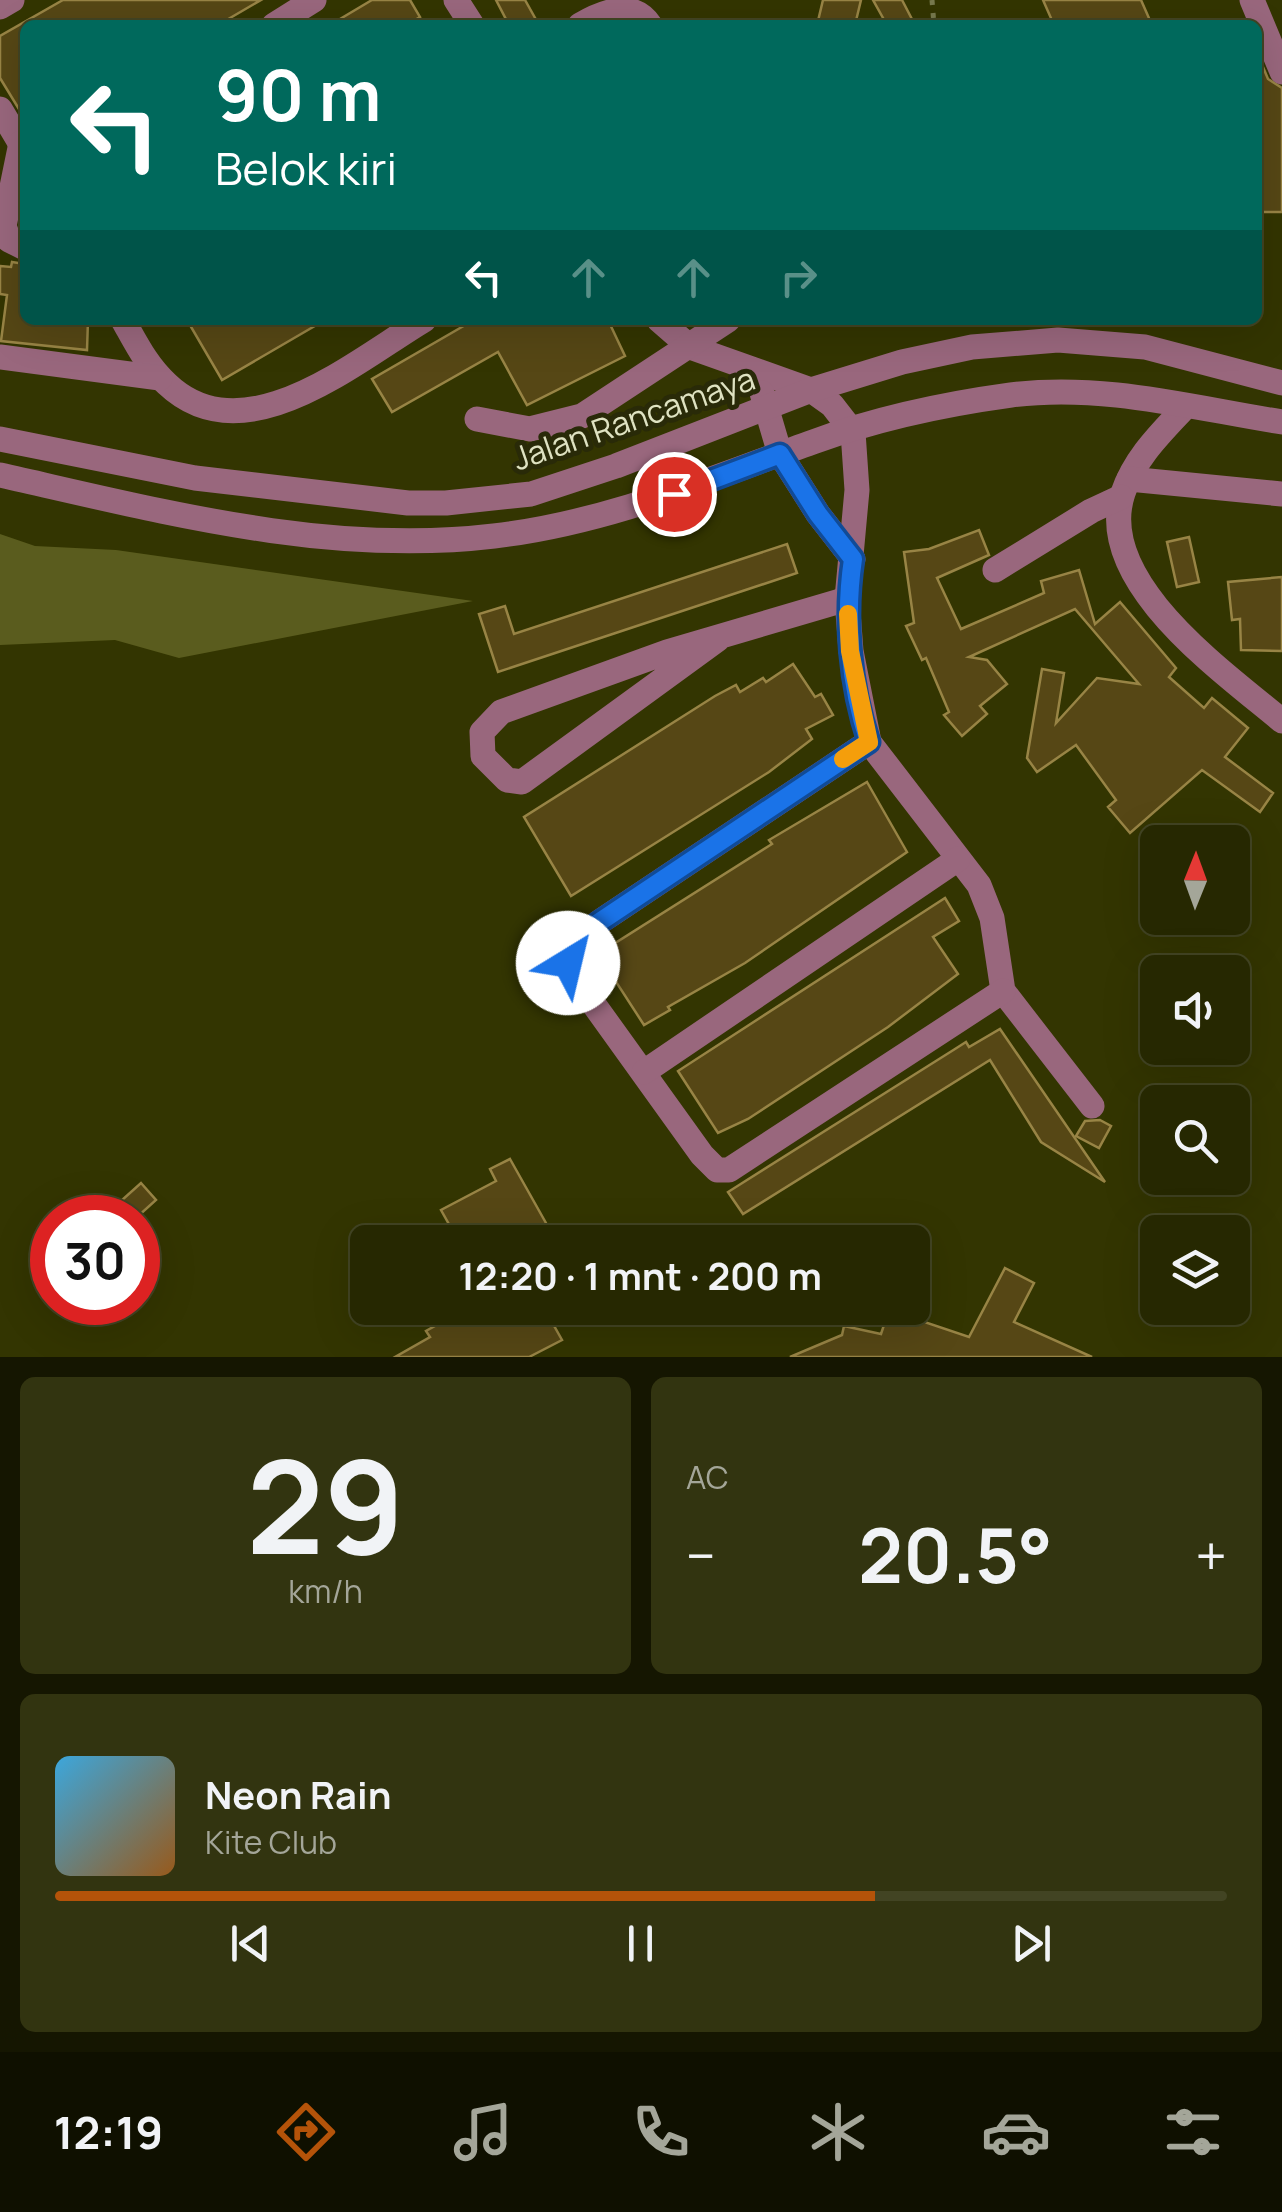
<!DOCTYPE html>
<html lang="id">
<head>
<meta charset="utf-8">
<style>
	:root { --surface:#262801; --page:#323410; --text:#f1f3f6; --muted:#a4a699; --line:#424423; --accent:#b45309 }
	body { margin:0; font-family:Manrope,sans-serif; background:var(--page); color:var(--text); height:100vh; display:flex; flex-direction:column; font-size:38px; white-space:nowrap }
	* { box-sizing:border-box; margin:0 }
	p { font-size:32px; color:var(--muted) }
	.icon { flex:none; width:55px; height:55px; fill:none; stroke:currentColor; stroke-width:2; stroke-linecap:round; stroke-linejoin:round }
	.map { position:relative; height:1357px; overflow:hidden }
	.details { display:flex; flex-direction:column; gap:20px; padding:20px; background:#151601; flex:1 }
	.details>* { flex:none }
	.banner { position:absolute; left:20px; top:20px; width:1242px; height:305px; border-radius:15px; box-shadow:0 10px 40px #0002,0 0 0 2px var(--line); background:#00695c; color:#fff; overflow:hidden }
	.needle { width:65px; rotate:1deg }
	.controls { position:absolute; left:1140px; top:825px; display:grid; gap:20px }
	.controls a { display:grid; place-items:center; width:110px; height:110px; border-radius:15px; background:var(--surface); box-shadow:0 10px 40px #0002,0 0 0 2px var(--line); font-size:50px }
	.speed { position:absolute; left:30px; top:1195px; display:flex; gap:20px; font-size:50px; font-weight:700; text-align:center }
	.speed>* { display:grid; place-content:center; width:130px; height:130px; border-radius:50%; background:var(--surface); box-shadow:0 10px 40px #0002,0 0 0 2px var(--line); line-height:1 }
	.speed .limit { border:15px solid #d22; background:#fff; color:#111 }
	.pin { position:absolute; display:grid; place-items:center; width:85px; height:85px; color:#fff; margin:-42px; border:5px solid #fff; border-radius:50%; box-shadow:0 2px 10px #0007 }
	.me { position:absolute; width:110px; margin:-55px; rotate:36deg; stroke-linejoin:round; filter:drop-shadow(0 0 8px #0008) }
	.turn { display:flex; align-items:center; gap:35px; height:210px; padding:0 30px; font-size:45px }
	.turn .icon { width:130px; height:130px; stroke-width:2.5 }
	.turn b { display:block; font-size:70px; line-height:85px }
	.lanes { display:flex; align-items:center; height:95px; padding:0 30px; background:#0003; justify-content:center; gap:50px; direction:ltr }
	.lanes .off { opacity:.35 }
	.big { font-size:75px; font-weight:700; line-height:1.1 }
	.details .widget { flex:1; display:flex; flex-direction:column; justify-content:center; gap:15px; min-width:0; padding:0 35px; border-radius:15px; background:var(--page) }
	.details .dial { align-items:center; gap:0 }
	.dial b { font-size:130px; line-height:1 }
	.song { display:flex; align-items:center; gap:30px }
	.cover { width:120px; height:120px; border-radius:15px; background:linear-gradient(135deg,hsl(200 70% 55%),hsl(30 70% 35%)) }
	.played { height:10px; border-radius:5px; background:linear-gradient(90deg,var(--accent) 70%,var(--line) 70%) }
	.keys { display:flex; justify-content:space-around; direction:ltr }
	.heat { display:flex; justify-content:space-between; align-items:center; font-size:55px; direction:ltr }
	.details .tiles { flex:1; display:grid; gap:20px; grid-template-columns:1fr 1fr }
	.widget:last-child { grid-column:span 2 }
	.trip { position:absolute; left:350px; top:1225px; width:580px; height:100px; border-radius:15px; background:var(--surface); box-shadow:0 10px 40px #0002,0 0 0 2px var(--line); font-weight:700; line-height:100px; text-align:center }
	.tabs { display:flex; height:160px; justify-content:space-around; align-items:center; background:#0f1000; color:var(--muted) }
	.tabs .icon { width:70px; height:70px }
	.tabs .active { color:var(--accent) }
	.tabs b { font-size:45px; color:var(--text) }
	.map>svg:first-child { display:block }
</style>
</head>
<body>
<div class="map">
<svg width="1282" height="1357" viewBox="0 0 1282 1357">
	<rect width="100%" height="100%" fill="#333501"/>
	<polygon fill="#5a5c1e" points="0,534 35,546 116,550 473,601 179,658 115,640 0,645"/>
	<g fill="#564715" stroke="#988445" stroke-width="2.5">
		<polygon points="63,0 261,0 218,25 25,25 25,119 0,78 0,36"/>
		<polygon points="372,0 410,0 420,17 406,25 330,25"/>
		<polygon points="496,0 525,0 539,25 509,25"/>
		<polygon points="823,0 861,0 855,25 818,21"/>
		<polygon points="873,0 902,0 915,25 887,25"/>
		<polygon points="1043,0 1141,0 1152,25 1054,25"/>
		<polygon points="1258,55 1268,79 1282,88 1282,212 1258,212"/>
		<polygon points="12,262 25,264 25,320 88,320 87,350 1,341 7,295 0,294 0,266 11,267"/>
		<polygon points="187,320 325,320 222,380"/>
		<polygon points="474,320 608,320 625,356 527,405 498,352 392,412 372,379"/>
		<polygon points="979,530 989,555 937,578 961,629 1044,593 1041,581 1079,570 1095,624 1120,602 1176,668 1169,677 1204,708 1212,698 1248,728 1225,757 1273,793 1260,812 1202,770 1130,833 1108,807 1116,800 1076,745 1037,772 1027,758 1042,669 1064,673 1056,723 1097,678 1139,684 1075,609 969,657 987,660 1007,684 980,706 987,714 962,736 944,715 949,712 926,658 922,660 906,626 914,623 904,552 929,549"/>
		<polygon points="1189,537 1199,582 1177,587 1167,542"/>
		<polygon points="787,544 797,573 498,672 479,614 505,606 514,634"/>
		<polygon points="1282,577 1282,651 1241,650 1240,619 1232,620 1228,582"/>
		<polygon points="793,664 815,697 821,694 833,715 806,729 812,739 769,772 571,896 524,817 715,696 736,685 740,692 763,678 766,682"/>
		<polygon points="867,782 907,852 745,963 668,1007 670,1010 644,1025 598,954 772,844 769,840"/>
		<polygon points="945,898 959,921 933,937 958,974 888,1027 748,1119 718,1133 678,1071"/>
		<polygon points="1000,1029 1105,1182 1041,1142 990,1060 743,1214 728,1192 955,1049 966,1042 969,1047"/>
		<polygon points="1100,1120 1111,1126 1099,1148 1076,1136 1085,1121"/>
		<polygon points="510,1159 551,1232 532,1242 459,1242 441,1210 496,1181 490,1169"/>
		<polygon points="141,1183 156,1200 136,1218 102,1218"/>
		<polygon points="1005,1268 1034,1283 1014,1322 1092,1357 790,1357 842,1335 844,1326 881,1334 889,1310 969,1337"/>
		<polygon points="481,1308 544,1308 562,1340 529,1357 395,1357 430,1337 426,1331 455,1315 459,1321"/>
	</g>
	<g fill="none" stroke-linecap="round" stroke-linejoin="round">
		<polyline stroke="#77794d" stroke-width="5" stroke-dasharray="5 8" stroke-linecap="butt" points="932,0 934,25"/>
		<g stroke="#99677d" stroke-width="25">
			<polyline points="456,0 472,25"/>
			<polyline points="1252,0 1282,72"/>
			<polyline points="0,7 12,0"/>
			<polyline points="274,25 314,0"/>
			<path d="M580,25C604,11 633,0 650,25"/>
			<polyline points="0,109 25,151"/>
			<polyline points="21,143 4,226 9,240 25,248"/>
			<path d="M123,320C136,343 147,366 167,384C244,457 354,362 424,320"/>
			<polyline points="659,320 690,347 811,390 832,405 853,432 857,490 847,599 851,651 869,742 979,885 992,918 1003,991 1092,1106"/>
			<polyline points="0,357 160,378"/>
			<polyline points="762,393 780,454 818,514 853,559"/>
			<path d="M1186,406C1162,432 1135,457 1123,493C1093,581 1224,672 1282,721"/>
			<polyline points="477,419 530,429 582,416 728,320"/>
			<polyline points="0,439 195,478 408,503 446,503 531,494 616,466 811,390 902,362 972,347 1058,340 1145,347 1282,383"/>
			<path d="M0,475C161,511 327,556 494,536C606,523 707,480 813,442C875,419 945,404 1011,395C1102,383 1193,408 1282,422"/>
			<polyline points="1129,479 1282,494"/>
			<polyline points="995,570 1091,511 1121,497"/>
			<polyline points="717,640 522,782 507,780 483,756 482,732 501,712 667,652 847,599"/>
			<polyline points="869,742 598,923 569,951 572,974 702,1155 717,1170 729,1170 1003,991"/>
			<polyline points="644,1072 958,859"/>
		</g>
	</g>
	<g fill="none" stroke-linecap="round" stroke-linejoin="round">
		<g stroke="#114b97" stroke-width="25">
			<path id="route" d="M568,963C570,943 584,935 598,923L869,742C850,685 844,619 853,559L818,514L780,454L674,494"/>
		</g>
		<use href="#route" stroke="#1a73e8" stroke-width="18"/>
		<polyline stroke="#f59e0b" stroke-width="18" points="843,759 869,742 850,651 848,614"/>
	</g>
	<g text-anchor="middle" stroke-width="10" stroke-linejoin="round" paint-order="stroke">
		<g font-size="32" fill="#dfe2c2" stroke="#292a08">
			<text transform="translate(634 419) rotate(-19)" y="11">Jalan Rancamaya</text>
		</g>
	</g>
</svg>
<div class="controls">
<a><svg class="needle" viewBox="-14 -14 28 28"><path d="M0-13l5 13h-10z" fill="#e53935"/><path d="M0 13l5-13h-10z" fill="#a4a699"/></svg></a>
<a><svg class="icon" aria-label="sound" viewBox="0 0 24 24"><path d="M4 9h4l5-4v14l-5-4H4zM17 9q2 3 0 6"/></svg></a>
<a><svg class="icon" aria-label="search" viewBox="0 0 24 24"><circle cx="10" cy="10" r="6"/><path d="M15 15l6 6"/></svg></a>
<a><svg class="icon" aria-label="layers" viewBox="0 0 24 24"><path d="M12 4l9 5-9 5-9-5zM3 14l9 5 9-5"/></svg></a>
</div>
<div class="speed"><div class="limit">30</div></div>
<div class="pin" style="left:674px;top:494px;background:#d93025"><svg class="icon" aria-label="arrive" viewBox="0 0 24 24"><path d="M6 21V4h12l-3 4 3 4H6"/></svg></div>
<svg class="me" style="left:568px;top:963px" viewBox="-20 -20 40 40"><circle r="19" fill="#fff"/><path d="M0-13L10 11 0 6-10 11z" fill="#1a73e8"/></svg>
<div class="trip">12:20 · 1 mnt · 200 m</div>
<div class="banner">
<div class="turn"><svg class="icon" aria-label="left" viewBox="0 0 24 24"><path d="M17 20v-9H6M10 6l-5 5 5 5"/></svg><div><b>90 m</b>Belok kiri</div></div>
<div class="lanes"><svg class="icon" aria-label="left" viewBox="0 0 24 24"><path d="M17 20v-9H6M10 6l-5 5 5 5"/></svg><svg class="icon off" aria-label="ahead" viewBox="0 0 24 24"><path d="M12 20V5M6 11l6-6 6 6"/></svg><svg class="icon off" aria-label="ahead" viewBox="0 0 24 24"><path d="M12 20V5M6 11l6-6 6 6"/></svg><svg class="icon off" aria-label="right" viewBox="0 0 24 24"><path d="M7 20v-9h11M14 6l5 5-5 5"/></svg></div>
</div>
</div>
<section class="details">
<div class="tiles">
<div class="widget dial"><b>29</b><p>km/h</p></div>
<div class="widget"><p>AC</p>
<div class="heat"><a>−</a><b class="big">20.5°</b><a>+</a></div>
</div>
<div class="widget">
<div class="song"><i class="cover"></i><div><b>Neon Rain</b><p>Kite Club</p></div></div>
<div class="played"></div>
<div class="keys"><svg class="icon" aria-label="previous" viewBox="0 0 24 24"><path d="M18 5L8 12l10 7zM5 5v14"/></svg><svg class="icon" aria-label="pause" viewBox="0 0 24 24"><path d="M8 5v14M16 5v14"/></svg><svg class="icon" aria-label="next" viewBox="0 0 24 24"><path d="M6 5l10 7-10 7zM19 5v14"/></svg></div>
</div>
</div>
</section>
<nav class="tabs">
<b>12:19</b>
<svg class="icon active" aria-label="directions" viewBox="0 0 24 24"><path d="M12 3l9 9-9 9-9-9zM9 14v-3h6M13 9l2 2-2 2"/></svg>
<svg class="icon" aria-label="music" viewBox="0 0 24 24"><path d="M9 18V5l10-2v13"/><circle cx="6" cy="18" r="3"/><circle cx="16" cy="16" r="3"/></svg>
<svg class="icon" aria-label="phone" viewBox="0 0 24 24"><path d="M5 4h4l2 5-3 2q2 4 5 5l2-3 5 2v4C11 20 4 13 5 4z"/></svg>
<svg class="icon" aria-label="climate" viewBox="0 0 24 24"><path d="M12 3v18M4 7l16 10M4 17L20 7"/></svg>
<svg class="icon" aria-label="car" viewBox="0 0 24 24"><path d="M5 17H2v-5l4-1 3-4h7l3 4 3 1v5h-3M9 17h6M6 11h13"/><circle cx="7" cy="17" r="2"/><circle cx="17" cy="17" r="2"/></svg>
<svg class="icon" aria-label="filters" viewBox="0 0 24 24"><path d="M4 7h16M4 17h16"/><circle cx="9" cy="7" r="2"/><circle cx="15" cy="17" r="2"/></svg>
</nav>
</body>
</html>
